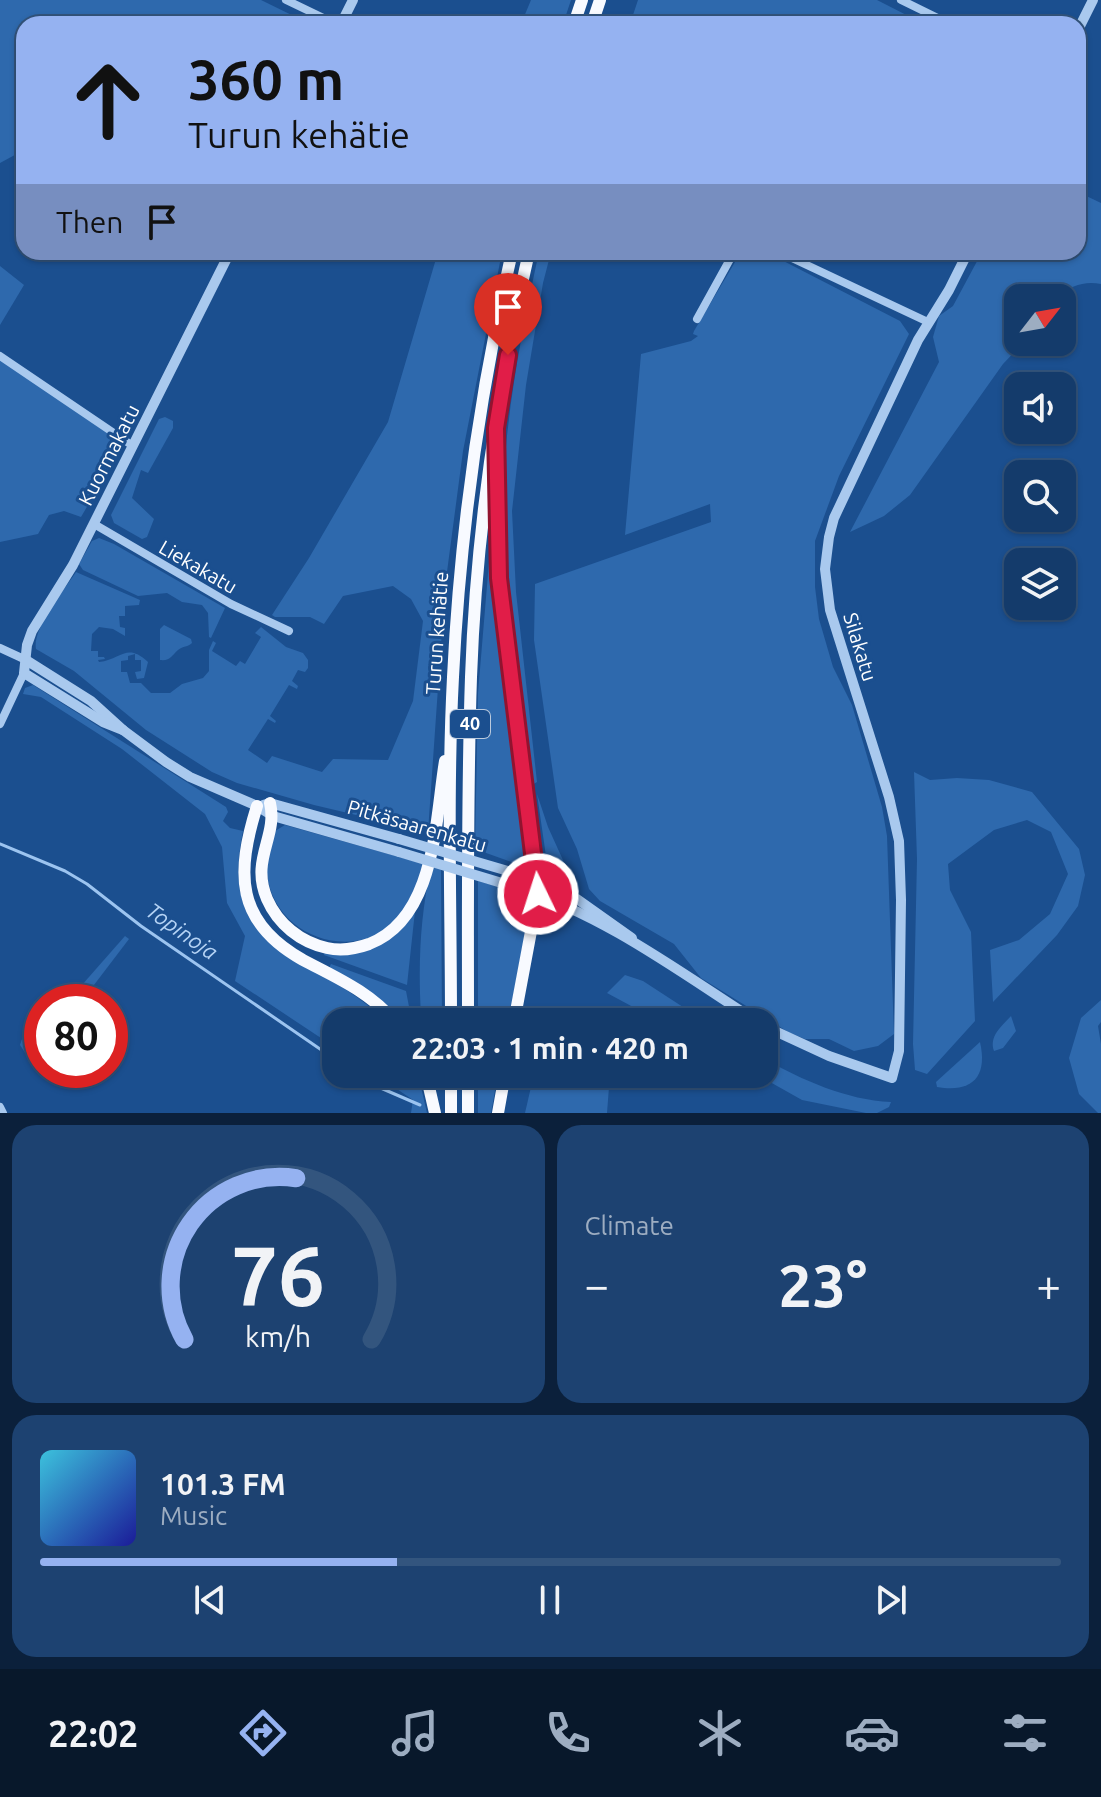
<!DOCTYPE html>
<html lang="en">
<head>
<meta charset="utf-8">
<style>
	:root { --surface:#143b6b; --page:#1d4271; --text:#f1f3f6; --muted:#9dadc1; --line:#33557e; --accent:#95b2f1 }
	body { margin:0; font-family:Ubuntu,sans-serif; background:var(--page); color:var(--text); height:100vh; display:flex; flex-direction:column; font-size:30px; white-space:nowrap }
	* { box-sizing:border-box; margin:0 }
	p { font-size:26px; color:var(--muted) }
	.icon { flex:none; width:44px; height:44px; fill:none; stroke:currentColor; stroke-width:2; stroke-linecap:round; stroke-linejoin:round }
	.map { position:relative; height:1113px; overflow:hidden }
	.side { display:flex; flex-direction:column; gap:12px; padding:12px; background:#0b203b; flex:1 }
	.side>* { flex:none }
	.top-card { position:absolute; left:16px; top:16px; width:1070px; height:244px; border-radius:24px; box-shadow:0 2px 6px #0004,0 0 0 2px var(--line); background:#95b2f1; color:#111; overflow:hidden }
	.needle { width:52px; rotate:59deg }
	.fabs { position:absolute; left:1004px; top:284px; display:grid; gap:16px }
	.fabs a { display:grid; place-items:center; width:72px; height:72px; border-radius:16px; background:var(--surface); box-shadow:0 2px 6px #0004,0 0 0 2px var(--line); font-size:40px }
	.speed { position:absolute; left:24px; top:984px; display:flex; gap:16px; font-size:40px; font-weight:700; text-align:center }
	.speed>* { display:grid; place-content:center; width:104px; height:104px; border-radius:50%; background:var(--surface); box-shadow:0 2px 6px #0004,0 0 0 2px var(--line); line-height:1 }
	.speed .limit { border:12px solid #d22; background:#fff; color:#111 }
	.pin { position:absolute; display:grid; place-items:center; width:68px; height:68px; color:#fff; margin:-82px -34px; border-radius:50% 50% 50% 0; rotate:-45deg; box-shadow:0 0 8px #0007 }
	.pin .icon { rotate:45deg }
	.me { position:absolute; width:88px; margin:-44px; rotate:356deg; stroke-linejoin:round; filter:drop-shadow(0 0 6px #0008) }
	.turn { display:flex; align-items:center; gap:28px; height:168px; padding:0 40px; font-size:36px }
	.turn .icon { width:104px; height:104px; stroke-width:2.5 }
	.turn b { display:block; font-size:56px; line-height:68px }
	.then { display:flex; align-items:center; height:76px; padding:0 40px; background:#0003; gap:16px; font-size:30px }
	.big { font-size:60px; font-weight:700; line-height:1.1 }
	.side .widget { flex:1; display:flex; flex-direction:column; justify-content:center; gap:12px; min-width:0; padding:0 28px; border-radius:24px; background:var(--page) }
	.side .dial { align-items:center; gap:0 }
	.dial svg { height:208px; overflow:visible; fill:none; stroke:var(--line); stroke-width:7; stroke-linecap:round; text-anchor:middle }
	.dial text { fill:var(--text); stroke:none }
	.song { display:flex; align-items:center; gap:24px }
	.cover { width:96px; height:96px; border-radius:12px; background:linear-gradient(135deg,hsl(190 70% 55%),hsl(240 70% 35%)) }
	.played { height:8px; border-radius:4px; background:linear-gradient(90deg,var(--accent) 35%,var(--line) 35%) }
	.keys { display:flex; justify-content:space-around; direction:ltr }
	.heat { display:flex; justify-content:space-between; align-items:center; font-size:44px; direction:ltr }
	.side .tiles { flex:1; display:grid; gap:12px; grid-template-columns:1fr 1fr }
	.widget:last-child { grid-column:span 2 }
	.trip { position:absolute; left:322px; top:1008px; width:456px; height:80px; border-radius:24px; background:var(--surface); box-shadow:0 2px 6px #0004,0 0 0 2px var(--line); font-weight:700; line-height:80px; text-align:center }
	.tab-bar { display:flex; height:128px; justify-content:space-around; align-items:center; background:#08182b; color:var(--muted) }
	.tab-bar .icon { width:56px; height:56px }
	.tab-bar .selected { color:var(--accent) }
	.tab-bar b { font-size:36px; color:var(--text) }
	.map>svg:first-child { display:block }
</style>
</head>
<body>
<div class="map">
<svg width="1101" height="1113" viewBox="0 0 1101 1113">
	<rect width="100%" height="100%" fill="#1b4f8f"/>
	<g fill="#2e69ad">
		<polygon points="0,0 261,0 310,24 24,24 24,150 0,163"/>
		<polygon points="531,0 571,0 563,24 521,24"/>
		<polygon points="638,0 877,0 924,24 630,24"/>
		<path d="M1078,192L1101,203V284C1085,281 1070,285 1059,298H1018V342H1024L1003,364L910,495L884,516L850,532L939,362L933,337L939,316L953,306L982,252H1078Z"/>
		<path d="M438,252H502L463,451L445,587L428,832L314,805L237,783L212,772L146,730L74,671L36,649C32,629 64,590 76,572L140,600L139,605L125,606V616H119L120,627L125,628V636L113,629L99,627L92,634L91,651H98V657H104L105,659L98,660L99,662C122,659 127,642 148,662L144,678L137,679L135,672L141,671V660H135V654L128,656V660L121,661V672H127L130,683H141L151,693H170L182,684L203,678L209,671V650L213,641L216,643L212,651L236,666L240,661L245,664L261,637L255,633L261,627L286,647L303,653L308,660V668L305,672L298,670L292,681L298,686L297,689L289,685L270,716L276,721L275,723L268,719L248,750L267,763L272,756L322,772L333,759L388,760L413,701L423,621L411,599L393,586L343,596L324,624L310,617H275L272,615L309,558L388,422Z"/>
		<path d="M539,252H551L543,283L526,385L512,511L516,592L537,782L532,785C516,698 500,607 502,518C503,428 520,339 539,252Z"/>
		<polygon points="741,252 766,252 900,321 909,334 839,476 815,541 815,587 819,619 833,667 852,705 882,807 887,836 894,1034 878,1046 854,1051 829,1039 805,1039 788,1032 701,978 674,944 600,901 589,889 577,849 558,808 534,640 535,584 711,522 710,504 625,535 641,354 691,341 698,336 693,334 694,331"/>
		<polygon points="0,266 24,285 0,325"/>
		<polygon points="0,355 126,440 81,517 64,511 49,515 38,534 0,542"/>
		<polygon points="165,417 173,421 173,428 148,473 141,470 132,498 154,519 147,537 142,539 114,523 111,515 159,419"/>
		<polygon points="492,526 499,625 528,846 527,856 520,865 475,849 478,693"/>
		<polygon points="99,538 114,544 225,608 211,638 209,637 208,613 202,605 182,602 167,593 138,596 83,570 79,564 92,541"/>
		<path d="M164,625L191,639L192,643C188,647 183,646 178,650C171,656 171,661 160,660V629Z"/>
		<path d="M33,685L226,807L228,812L223,821L230,828L243,831C216,964 318,951 386,1022H336V1048L235,981L245,936L227,903L222,847L205,814L122,749L41,697L23,694L25,688Z"/>
		<polygon points="914,772 930,780 957,778 989,780 1032,792 1079,849 1085,875 1078,906 1057,935 993,1002 990,950 1019,940 1050,914 1068,874 1051,832 1027,820 994,830 948,864 950,890 971,932 975,1021 927,1074 915,1070 913,1044 917,859"/>
		<polygon points="537,794 548,827 567,869 568,884 556,879 548,870"/>
		<path d="M285,825L424,864C418,886 406,914 388,928C342,961 272,931 267,873C266,859 272,845 275,831Z"/>
		<path d="M431,867L441,869L442,1022H422L421,1016C418,964 420,917 431,867Z"/>
		<polygon points="478,881 532,897 508,1022 478,1022"/>
		<path d="M415,911L407,985L324,955L325,952C366,949 391,950 415,911Z"/>
		<polygon points="125,936 129,939 81,1002 67,1002"/>
		<polygon points="331,964 406,991 412,1022 401,1022 393,1011 329,968"/>
		<polygon points="625,975 643,981 706,1022 661,1022 607,993"/>
		<polygon points="1101,1000 1101,1022 1098,1026 1101,1044 1101,1113 1098,1113 1079,1094 1069,1058 1081,1018"/>
		<polygon points="550,1009 615,1016 615,1022 547,1022"/>
		<path d="M1011,1016L1016,1031L1003,1048L994,1051C989,1036 1001,1027 1011,1016Z"/>
		<polygon points="42,1025 42,1054 33,1065 20,1045 25,1030"/>
		<path d="M980,1042C988,1077 972,1093 937,1087L936,1082Z"/>
		<path d="M764,1059C803,1080 846,1100 891,1102L889,1107L877,1113H866L802,1100L756,1074H764Z"/>
		<polygon points="375,1074 418,1074 427,1113 411,1113 413,1100"/>
		<polygon points="478,1074 498,1074 491,1113 478,1113"/>
		<polygon points="534,1074 610,1074 607,1113 525,1113"/>
	</g>
	<g fill="none" stroke-linecap="round" stroke-linejoin="round">
		<g stroke="#9cc4f0" stroke-width="3">
			<polyline points="0,844 65,871 87,884 141,926 336,1060"/>
			<polyline points="358,1074 376,1086 420,1105"/>
		</g>
		<g stroke="#a9c9ee" stroke-width="8">
			<polyline points="286,0 336,24"/>
			<polyline points="901,0 950,24"/>
			<polyline points="779,252 928,322"/>
			<polyline points="697,319 734,252"/>
			<polyline points="0,356 133,446"/>
			<polyline points="94,524 231,604 289,631"/>
			<polyline points="0,648 26,660"/>
			<polyline points="0,724 24,673"/>
			<polyline points="0,1107 3,1113"/>
		</g>
		<g stroke="#a9c9ee" stroke-width="10">
			<polyline points="341,24 353,0"/>
			<polyline points="1078,30 1093,0"/>
			<polyline points="26,660 91,701 123,730 166,762 190,777 257,806 273,816 399,852"/>
			<polyline points="123,730 103,722 24,673 27,645 32,631 73,565 230,252"/>
			<polyline points="263,805 270,803 399,839"/>
			<polyline points="518,874 577,899 632,938"/>
			<path d="M518,888C606,916 681,973 758,1022"/>
			<polyline points="764,1026 829,1056 892,1078 899,1051 901,900 899,841 889,797 830,610 825,569 829,537 834,518 918,340 949,290 968,252"/>
		</g>
		<g stroke="#f8faff" stroke-width="12">
			<polyline points="574,24 582,0"/>
			<polyline points="592,24 600,0"/>
			<polyline points="497,463 499,578 538,894 514,1022"/>
			<path d="M270,803C278,837 250,859 267,899C278,924 300,942 327,948C341,951 355,949 369,944C436,918 435,821 445,761"/>
			<path d="M257,806C236,873 235,922 303,960C337,978 370,992 395,1022"/>
			<path d="M451,1022C451,907 447,792 453,677C460,534 480,391 512,252"/>
			<path d="M468,1022C468,907 467,792 471,677C476,535 497,391 529,252"/>
			<polyline points="426,1074 435,1113"/>
			<polyline points="451,1113 451,1074"/>
			<polyline points="468,1113 468,1074"/>
			<polyline points="498,1113 505,1074"/>
		</g>
		<g stroke="#a9c9ee" stroke-width="10">
			<polyline points="399,839 518,874"/>
			<polyline points="399,852 518,888"/>
		</g>
	</g>
	<g fill="none" stroke-linecap="round" stroke-linejoin="round">
		<g stroke="#92132f" stroke-width="20">
			<polyline id="route" points="508,355 496,428 499,578 538,894"/>
		</g>
		<use href="#route" stroke="#e11d48" stroke-width="14"/>
	</g>
	<g text-anchor="middle" stroke-width="6" stroke-linejoin="round" paint-order="stroke">
		<rect fill="#1b4f8f" stroke="#bbcadd" stroke-width="2" x="450" y="710" width="40" height="28" rx="6"/>
		<g font-size="18" font-weight="bold" fill="#fff">
			<text x="470" y="730">40</text>
		</g>
		<g font-size="20" fill="#fff" stroke="#1b4f8f">
			<text transform="translate(109 455) rotate(-63)" y="7">Kuormakatu</text>
			<text transform="translate(198 567) rotate(30)" y="7">Liekakatu</text>
			<text transform="translate(437 633) rotate(-86)" y="7">Turun kehätie</text>
			<text transform="translate(860 647) rotate(73)" y="7">Silakatu</text>
			<text transform="translate(417 826) rotate(16)" y="7">Pitkäsaarenkatu</text>
		</g>
		<g font-size="22" font-style="italic" fill="#b5d3f5" stroke="#1b4f8f">
			<text transform="translate(182 931) rotate(35)" y="8">Topinoja</text>
		</g>
	</g>
</svg>
<div class="fabs">
<a><svg class="needle" viewBox="-14 -14 28 28"><path d="M0-13l5 13h-10z" fill="#e53935"/><path d="M0 13l5-13h-10z" fill="#9dadc1"/></svg></a>
<a><svg class="icon" aria-label="sound" viewBox="0 0 24 24"><path d="M4 9h4l5-4v14l-5-4H4zM17 9q2 3 0 6"/></svg></a>
<a><svg class="icon" aria-label="search" viewBox="0 0 24 24"><circle cx="10" cy="10" r="6"/><path d="M15 15l6 6"/></svg></a>
<a><svg class="icon" aria-label="layers" viewBox="0 0 24 24"><path d="M12 4l9 5-9 5-9-5zM3 14l9 5 9-5"/></svg></a>
</div>
<div class="speed"><div class="limit">80</div></div>
<div class="pin" style="left:508px;top:355px;background:#d93025"><svg class="icon" aria-label="arrive" viewBox="0 0 24 24"><path d="M6 21V4h12l-3 4 3 4H6"/></svg></div>
<svg class="me" style="left:538px;top:894px" viewBox="-20 -20 40 40"><circle r="17" fill="#e11d48" stroke="#fff" stroke-width="3"/><path d="M0-11L8 9 0 5-8 9z" fill="#fff"/></svg>
<div class="trip">22:03 · 1 min · 420 m</div>
<div class="top-card">
<div class="turn"><svg class="icon" aria-label="ahead" viewBox="0 0 24 24"><path d="M12 20V5M6 11l6-6 6 6"/></svg><div><b>360 m</b>Turun kehätie</div></div>
<div class="then">Then<svg class="icon" aria-label="arrive" viewBox="0 0 24 24"><path d="M6 21V4h12l-3 4 3 4H6"/></svg></div>
</div>
</div>
<section class="side">
<div class="tiles">
<div class="widget dial"><svg viewBox="0 0 100 80">
<path d="M14 69A42 42 0 1 1 86 69"/>
<path d="M14 69A42 42 0 0 1 57 7" stroke="#95b2f1"/>
<text x="50" y="56" font-size="32" font-weight="700">76</text>
<text x="50" y="72" font-size="11">km/h</text>
</svg></div>
<div class="widget"><p>Climate</p>
<div class="heat"><a>−</a><b class="big">23°</b><a>+</a></div>
</div>
<div class="widget">
<div class="song"><i class="cover"></i><div><b>101.3 FM</b><p>Music</p></div></div>
<div class="played"></div>
<div class="keys"><svg class="icon" aria-label="previous" viewBox="0 0 24 24"><path d="M18 5L8 12l10 7zM5 5v14"/></svg><svg class="icon" aria-label="pause" viewBox="0 0 24 24"><path d="M8 5v14M16 5v14"/></svg><svg class="icon" aria-label="next" viewBox="0 0 24 24"><path d="M6 5l10 7-10 7zM19 5v14"/></svg></div>
</div>
</div>
</section>
<nav class="tab-bar">
<b>22:02</b>
<svg class="icon selected" aria-label="directions" viewBox="0 0 24 24"><path d="M12 3l9 9-9 9-9-9zM9 14v-3h6M13 9l2 2-2 2"/></svg>
<svg class="icon" aria-label="music" viewBox="0 0 24 24"><path d="M9 18V5l10-2v13"/><circle cx="6" cy="18" r="3"/><circle cx="16" cy="16" r="3"/></svg>
<svg class="icon" aria-label="phone" viewBox="0 0 24 24"><path d="M5 4h4l2 5-3 2q2 4 5 5l2-3 5 2v4C11 20 4 13 5 4z"/></svg>
<svg class="icon" aria-label="climate" viewBox="0 0 24 24"><path d="M12 3v18M4 7l16 10M4 17L20 7"/></svg>
<svg class="icon" aria-label="car" viewBox="0 0 24 24"><path d="M5 17H2v-5l4-1 3-4h7l3 4 3 1v5h-3M9 17h6M6 11h13"/><circle cx="7" cy="17" r="2"/><circle cx="17" cy="17" r="2"/></svg>
<svg class="icon" aria-label="filters" viewBox="0 0 24 24"><path d="M4 7h16M4 17h16"/><circle cx="9" cy="7" r="2"/><circle cx="15" cy="17" r="2"/></svg>
</nav>
</body>
</html>
